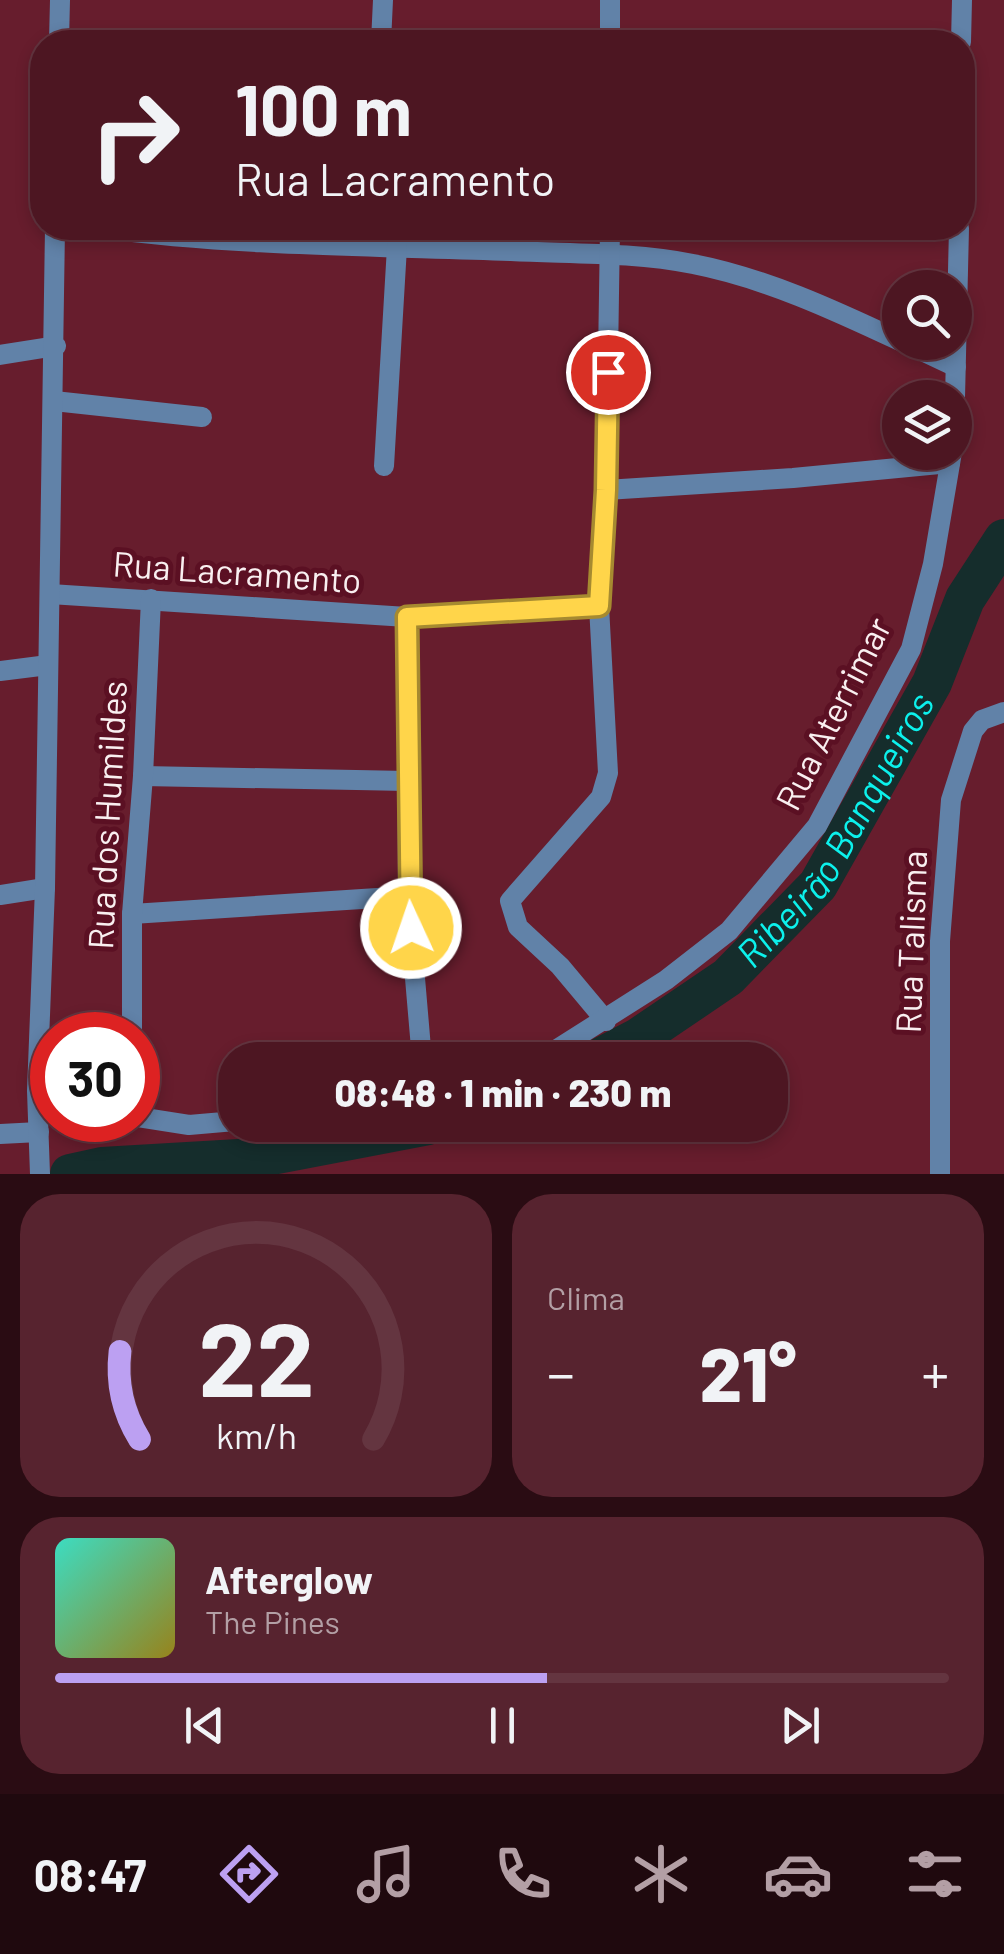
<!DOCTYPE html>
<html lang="pt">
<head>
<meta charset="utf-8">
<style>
	:root { --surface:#4d1622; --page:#57232f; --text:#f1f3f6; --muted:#b39fa5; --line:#643540; --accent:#bca0f2 }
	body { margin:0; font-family:Barlow,sans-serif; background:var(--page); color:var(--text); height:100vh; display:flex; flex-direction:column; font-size:38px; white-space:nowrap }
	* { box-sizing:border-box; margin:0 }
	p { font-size:32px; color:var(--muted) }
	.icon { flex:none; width:55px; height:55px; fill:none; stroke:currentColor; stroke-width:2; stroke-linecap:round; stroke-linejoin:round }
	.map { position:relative; height:1174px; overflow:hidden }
	.side { display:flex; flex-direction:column; gap:20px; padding:20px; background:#2a0c13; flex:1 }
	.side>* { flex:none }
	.banner { position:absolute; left:30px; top:30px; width:945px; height:210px; border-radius:40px; box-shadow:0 5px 15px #0003,0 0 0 2px var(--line); background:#4d1622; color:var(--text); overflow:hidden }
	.buttons { position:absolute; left:882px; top:270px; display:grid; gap:20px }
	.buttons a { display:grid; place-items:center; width:90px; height:90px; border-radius:50%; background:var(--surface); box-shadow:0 5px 15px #0003,0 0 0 2px var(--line); font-size:50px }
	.speed { position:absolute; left:30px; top:1012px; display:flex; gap:20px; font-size:50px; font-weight:700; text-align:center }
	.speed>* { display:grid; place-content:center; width:130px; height:130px; border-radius:50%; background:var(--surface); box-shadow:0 5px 15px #0003,0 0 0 2px var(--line); line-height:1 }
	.speed .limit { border:15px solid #d22; background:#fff; color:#111 }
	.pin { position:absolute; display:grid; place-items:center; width:85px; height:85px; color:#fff; margin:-42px; border:5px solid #fff; border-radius:50%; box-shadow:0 2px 10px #0007 }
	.me { position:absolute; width:110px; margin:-55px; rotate:357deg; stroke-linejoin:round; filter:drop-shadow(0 0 8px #0008) }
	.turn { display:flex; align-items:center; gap:35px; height:210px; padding:0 40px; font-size:45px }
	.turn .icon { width:130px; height:130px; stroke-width:2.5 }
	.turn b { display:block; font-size:70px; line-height:85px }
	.big { font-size:75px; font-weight:800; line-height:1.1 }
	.side .widget { flex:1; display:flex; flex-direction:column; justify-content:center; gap:15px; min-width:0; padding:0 35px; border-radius:40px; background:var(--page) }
	.side .dial { align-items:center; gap:0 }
	.dial svg { height:260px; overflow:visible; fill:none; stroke:var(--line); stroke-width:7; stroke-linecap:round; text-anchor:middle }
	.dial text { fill:var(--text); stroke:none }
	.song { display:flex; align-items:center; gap:30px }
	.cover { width:120px; height:120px; border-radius:15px; background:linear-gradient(135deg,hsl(170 70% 55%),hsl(50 70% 35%)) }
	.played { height:10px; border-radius:5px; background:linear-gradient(90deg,var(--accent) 55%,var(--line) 55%) }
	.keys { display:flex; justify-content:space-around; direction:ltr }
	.heat { display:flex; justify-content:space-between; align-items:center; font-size:55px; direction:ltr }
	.side .tiles { flex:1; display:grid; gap:20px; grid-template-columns:1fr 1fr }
	.widget:last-child { grid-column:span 2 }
	.trip { position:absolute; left:218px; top:1042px; width:570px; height:100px; border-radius:40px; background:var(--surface); box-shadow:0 5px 15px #0003,0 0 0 2px var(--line); font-weight:800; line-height:100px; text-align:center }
	.tab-bar { display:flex; height:160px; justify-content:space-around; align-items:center; background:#1f090e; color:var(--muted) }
	.tab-bar .icon { width:70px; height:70px }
	.tab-bar .on { color:var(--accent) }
	.tab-bar b { font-size:45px; color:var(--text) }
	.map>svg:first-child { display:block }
</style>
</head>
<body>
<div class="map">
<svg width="1004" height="1174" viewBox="0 0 1004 1174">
	<rect width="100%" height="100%" fill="#671d2d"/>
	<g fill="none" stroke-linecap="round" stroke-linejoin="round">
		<g stroke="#152d2c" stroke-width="40">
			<path id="s1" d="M596,1060L638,1038L728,977L818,885L932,683L965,599L1004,539"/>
			<polyline points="70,1174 102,1167 256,1158 428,1125"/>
		</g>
		<g stroke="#6182a8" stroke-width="20">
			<polyline points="59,42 60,0"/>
			<polyline points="381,42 383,0"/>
			<polyline points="610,42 610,0"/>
			<polyline points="961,42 962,0"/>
			<path d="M100,228C236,246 373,246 511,251C570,254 634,252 693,264C765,278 834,310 900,341"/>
			<polyline points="903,342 956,367"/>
			<polyline points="0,355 56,346"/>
			<polyline points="955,398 959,228"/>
			<polyline points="54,401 202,417"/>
			<polyline points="384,466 397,247"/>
			<polyline points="606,490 793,478 950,463"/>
			<polyline points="50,594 407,617 599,606"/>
			<polyline points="407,617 408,896 422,1060"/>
			<polyline points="0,671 48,665"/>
			<polyline points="143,776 407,781"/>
			<polyline points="0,895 45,888"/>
			<polyline points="132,914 408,896"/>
			<polyline points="606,1021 560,966 518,927 510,901 601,797 608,773 599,606 606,490 610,228"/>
			<polyline points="132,1035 132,914 143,776 151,599"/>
			<polyline points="540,1060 666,980 729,931 817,826 911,649 933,564 952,452"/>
			<polyline points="138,1117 189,1125 235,1121"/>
			<polyline points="0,1134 39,1132"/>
			<polyline points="40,1174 37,1091 45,888 55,228"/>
			<polyline points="940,1174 940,941 951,800 973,731 982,720 1004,712"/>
		</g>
	</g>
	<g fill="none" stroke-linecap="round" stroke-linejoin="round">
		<g stroke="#a68a30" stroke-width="25">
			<polyline id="route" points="411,928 407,617 599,606 606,490 608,372"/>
		</g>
		<use href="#route" stroke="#ffd54a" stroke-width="18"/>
	</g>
	<g text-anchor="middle" stroke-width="10" stroke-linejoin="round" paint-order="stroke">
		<g font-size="35" fill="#f9eff0" stroke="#5b1023">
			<text transform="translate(237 573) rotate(4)" y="12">Rua Lacramento</text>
			<text transform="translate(834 714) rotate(-63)" y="12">Rua Aterrimar</text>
			<text transform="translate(108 815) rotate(-87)" y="12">Rua dos Humildes</text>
			<text transform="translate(912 942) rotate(-88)" y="12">Rua Talisma</text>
		</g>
		<g font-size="38" font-style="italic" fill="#0cf1ec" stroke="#5b1023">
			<text dy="13" stroke="none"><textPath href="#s1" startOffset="340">Ribeirão Banqueiros</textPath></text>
		</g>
	</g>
</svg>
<div class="buttons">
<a><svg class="icon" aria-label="search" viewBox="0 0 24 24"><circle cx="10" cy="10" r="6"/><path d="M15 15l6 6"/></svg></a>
<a><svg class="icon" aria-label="layers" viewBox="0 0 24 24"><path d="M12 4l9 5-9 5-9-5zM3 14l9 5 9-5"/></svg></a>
</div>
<div class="speed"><div class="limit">30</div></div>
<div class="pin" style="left:608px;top:372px;background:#d93025"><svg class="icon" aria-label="arrive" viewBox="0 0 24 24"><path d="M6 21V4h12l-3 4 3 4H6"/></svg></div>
<svg class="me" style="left:411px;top:928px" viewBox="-20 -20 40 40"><circle r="17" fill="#ffd54a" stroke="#fff" stroke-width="3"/><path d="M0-11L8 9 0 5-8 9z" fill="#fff"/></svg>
<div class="trip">08:48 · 1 min · 230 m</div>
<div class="banner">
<div class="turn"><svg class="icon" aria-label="right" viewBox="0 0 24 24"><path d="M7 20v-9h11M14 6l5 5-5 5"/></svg><div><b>100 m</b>Rua Lacramento</div></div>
</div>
</div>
<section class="side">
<div class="tiles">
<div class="widget dial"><svg viewBox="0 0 100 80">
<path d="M14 69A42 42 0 1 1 86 69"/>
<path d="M14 69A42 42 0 0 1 8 42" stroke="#bca0f2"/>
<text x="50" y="56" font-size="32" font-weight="700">22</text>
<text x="50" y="72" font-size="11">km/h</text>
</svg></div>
<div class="widget"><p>Clima</p>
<div class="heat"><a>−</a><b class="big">21°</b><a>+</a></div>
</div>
<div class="widget">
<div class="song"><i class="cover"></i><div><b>Afterglow</b><p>The Pines</p></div></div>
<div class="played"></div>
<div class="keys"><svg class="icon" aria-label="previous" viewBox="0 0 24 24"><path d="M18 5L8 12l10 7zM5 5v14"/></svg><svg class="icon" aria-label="pause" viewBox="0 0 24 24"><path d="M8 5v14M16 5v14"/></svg><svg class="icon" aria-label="next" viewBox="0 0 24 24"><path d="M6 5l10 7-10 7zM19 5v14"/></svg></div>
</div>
</div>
</section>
<nav class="tab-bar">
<b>08:47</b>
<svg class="icon on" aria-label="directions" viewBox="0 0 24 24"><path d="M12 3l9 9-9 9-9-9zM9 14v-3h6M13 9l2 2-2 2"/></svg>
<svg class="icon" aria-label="music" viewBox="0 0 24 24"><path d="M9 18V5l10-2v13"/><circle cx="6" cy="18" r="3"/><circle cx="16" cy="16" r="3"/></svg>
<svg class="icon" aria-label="phone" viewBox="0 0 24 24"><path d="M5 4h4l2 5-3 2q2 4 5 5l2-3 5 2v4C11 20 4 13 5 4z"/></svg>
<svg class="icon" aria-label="climate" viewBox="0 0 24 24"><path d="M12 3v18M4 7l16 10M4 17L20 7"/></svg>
<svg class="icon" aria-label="car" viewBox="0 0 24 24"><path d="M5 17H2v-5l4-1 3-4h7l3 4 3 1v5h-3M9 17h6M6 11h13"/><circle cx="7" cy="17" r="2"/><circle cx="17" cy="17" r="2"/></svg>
<svg class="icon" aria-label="filters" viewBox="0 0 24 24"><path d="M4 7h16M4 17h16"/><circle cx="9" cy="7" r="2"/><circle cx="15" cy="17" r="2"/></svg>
</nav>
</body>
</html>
